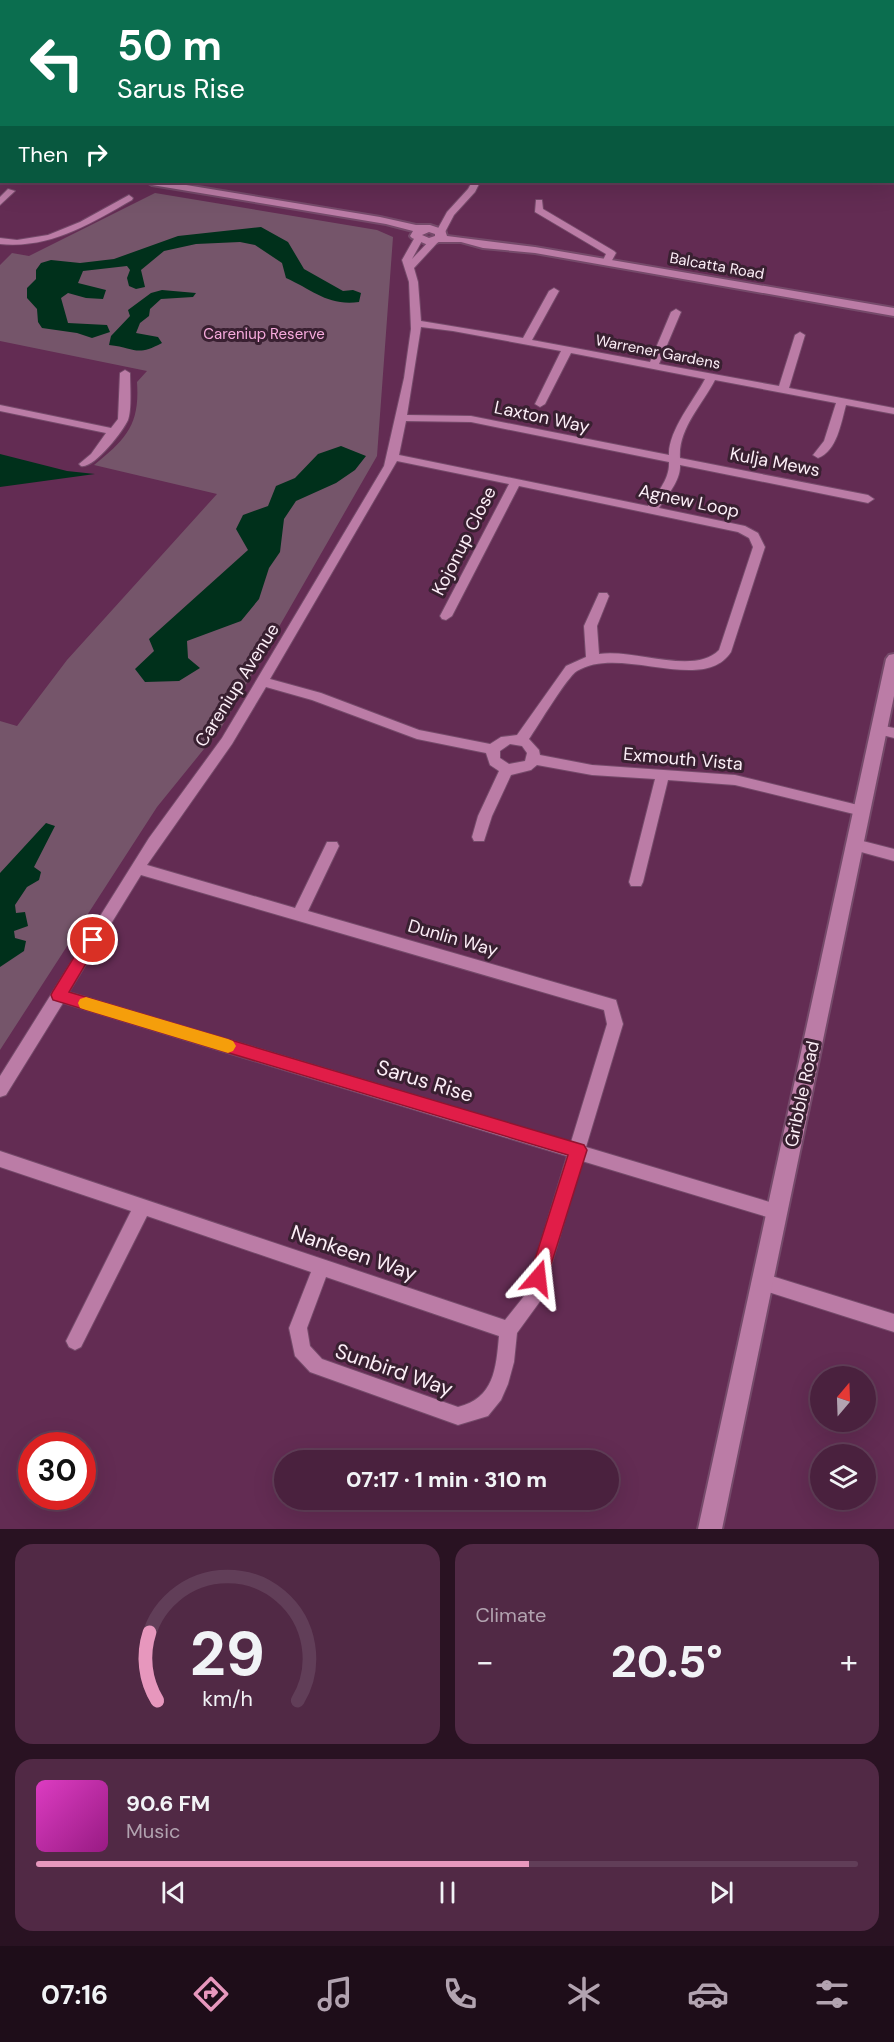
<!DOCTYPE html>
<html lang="en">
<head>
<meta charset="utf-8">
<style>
	:root { --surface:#4a213e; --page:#512945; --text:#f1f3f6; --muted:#b2a3b0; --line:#613e58; --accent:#e797bd }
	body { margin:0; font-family:"DM Sans",sans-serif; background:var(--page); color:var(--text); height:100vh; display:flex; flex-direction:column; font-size:22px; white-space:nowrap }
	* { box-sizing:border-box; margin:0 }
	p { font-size:20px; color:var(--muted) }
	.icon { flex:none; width:33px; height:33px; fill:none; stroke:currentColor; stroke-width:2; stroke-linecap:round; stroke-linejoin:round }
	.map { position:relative; height:1529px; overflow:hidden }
	.side { display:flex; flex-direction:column; gap:15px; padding:15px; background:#291222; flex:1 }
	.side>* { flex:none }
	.banner { position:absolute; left:0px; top:0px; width:894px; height:183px; box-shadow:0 6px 24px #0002,0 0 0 2px var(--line); background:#0b6e4f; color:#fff; overflow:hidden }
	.needle { width:39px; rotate:19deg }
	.tools { position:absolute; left:810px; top:1366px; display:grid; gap:12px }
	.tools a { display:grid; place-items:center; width:66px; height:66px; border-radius:50%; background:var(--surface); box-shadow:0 6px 24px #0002,0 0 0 2px var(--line); font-size:30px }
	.speed { position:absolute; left:18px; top:1432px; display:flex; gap:12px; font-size:30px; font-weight:700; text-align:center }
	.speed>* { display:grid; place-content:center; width:78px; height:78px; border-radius:50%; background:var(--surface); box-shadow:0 6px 24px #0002,0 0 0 2px var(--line); line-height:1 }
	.speed .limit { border:9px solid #d22; background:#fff; color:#111 }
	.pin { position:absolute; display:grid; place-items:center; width:51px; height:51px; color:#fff; margin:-26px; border:3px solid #fff; border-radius:50%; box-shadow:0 2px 6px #0007 }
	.me { position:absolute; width:66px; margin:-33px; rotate:17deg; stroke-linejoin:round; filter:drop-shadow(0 0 4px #0008) }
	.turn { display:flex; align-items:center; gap:21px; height:126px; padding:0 18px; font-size:27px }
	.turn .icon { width:78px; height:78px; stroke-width:2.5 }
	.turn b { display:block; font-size:42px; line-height:51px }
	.then { display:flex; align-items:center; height:57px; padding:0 18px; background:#0003; gap:12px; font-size:22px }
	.big { font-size:45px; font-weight:800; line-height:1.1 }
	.side .widget { flex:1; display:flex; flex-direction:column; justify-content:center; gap:9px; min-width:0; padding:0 21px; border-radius:18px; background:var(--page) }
	.side .dial { align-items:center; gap:0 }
	.dial svg { height:156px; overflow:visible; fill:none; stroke:var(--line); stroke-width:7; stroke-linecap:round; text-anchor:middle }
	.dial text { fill:var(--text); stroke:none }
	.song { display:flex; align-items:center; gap:18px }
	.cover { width:72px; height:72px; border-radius:9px; background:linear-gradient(135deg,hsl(310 70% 55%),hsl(310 70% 35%)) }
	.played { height:6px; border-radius:3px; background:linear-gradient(90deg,var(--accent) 60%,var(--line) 60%) }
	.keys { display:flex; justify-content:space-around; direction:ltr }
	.heat { display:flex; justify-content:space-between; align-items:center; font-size:33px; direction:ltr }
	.side .tiles { flex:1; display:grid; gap:15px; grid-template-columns:1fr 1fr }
	.widget:last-child { grid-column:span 2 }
	.trip { position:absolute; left:274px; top:1450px; width:345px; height:60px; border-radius:30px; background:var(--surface); box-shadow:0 6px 24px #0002,0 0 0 2px var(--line); font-weight:800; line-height:60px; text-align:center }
	.tab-bar { display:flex; height:96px; justify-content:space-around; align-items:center; background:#1e0d19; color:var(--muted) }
	.tab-bar .icon { width:42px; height:42px }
	.tab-bar .active { color:var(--accent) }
	.tab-bar b { font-size:27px; color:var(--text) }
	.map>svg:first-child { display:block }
</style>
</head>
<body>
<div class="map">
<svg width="894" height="1529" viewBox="0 0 894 1529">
	<rect width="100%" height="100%" fill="#632c53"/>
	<path fill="#75556a" d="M155,193L377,230L393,237L377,456L221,728L157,807L0,1050V721L17,726L67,660L217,494L94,465C126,439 140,425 137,382L147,371L0,341V265L12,253L29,256Z"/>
	<g fill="#00301b">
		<path d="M261,227L288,242L304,269L343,291L353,290L361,293L359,302C327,306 313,290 286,278L282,263L255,245L240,242L196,244L164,251L141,270L145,287L136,289L129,286L127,278L130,270L127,266L83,271L78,283L106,290L103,299L86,298L68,293L61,298L68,323L107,325L110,332L92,338L77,333L42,328L38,322L37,309L27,298V288L36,279V270L41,263L51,260L80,263L114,259L178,236Z"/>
		<path d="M162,290L196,293L193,297L161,299L150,309L149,316L140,323L136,333L158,337L162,343C136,357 136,348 109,345L111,336L130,316L128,310L151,293Z"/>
		<polygon points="341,446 366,456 355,470 336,483 296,501 284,519 280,552 269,568 259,599 241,621 187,641 188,658 200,668 179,681 145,682 135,669 154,651 149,639 248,550 236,529 243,515 268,506 276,486 295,478 318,454"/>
		<polygon points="0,454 67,471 95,474 0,487"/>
		<polygon points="46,823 55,826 34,867 41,872 39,880 27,887 15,905 16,913 25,912 28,926 14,931 15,938 26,941 24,951 0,967 0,873"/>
	</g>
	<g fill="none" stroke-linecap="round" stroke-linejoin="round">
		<g stroke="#754a6a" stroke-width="2">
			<g id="minor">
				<polygon points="559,0 567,0 567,2 560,2"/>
				<polygon points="751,0 759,0 760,2 752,2"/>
				<polygon points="803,0 813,0 802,2"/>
				<rect x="0" y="10" width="2" height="5"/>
				<rect x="0" y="52" width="2" height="4"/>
				<polygon points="472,182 480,182 475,192 454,215 444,234 438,234 436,232 447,212 468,189"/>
				<polygon points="8,189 15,191 0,205 0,197"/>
				<path d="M129,195L133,198L132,200C90,224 50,249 0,244V238L17,240L48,235L80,222Z"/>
				<polygon points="536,200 542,200 543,209 614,251 616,253 610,264 602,262 606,254 535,212"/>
				<path d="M415,237L423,239L412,259L431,239L439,241L414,268L418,282L421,321L523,338L549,291L554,288L559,291L532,340L650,362L671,312L676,309L681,312L659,364L779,386L795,335L800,332L805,335L789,388L894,408V414L846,405C841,423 837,451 818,458L813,455L824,441L836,403L715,380C702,405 678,429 680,458L868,495L874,499L868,503L680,465C681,480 667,496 659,508L745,526L758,533L765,547L731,652C703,695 620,644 577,671C567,677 538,726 529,739L539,750L540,755L592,765L735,775L862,806L867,807L869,811L867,815L862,816L735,785L668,780L643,882L641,886H631L629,882L655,779L592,775L537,765L531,770L511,775L492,816L484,841H474L472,837L478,816L499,771L490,765L486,753L417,739L312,700L266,687L232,744L147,865L295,908L327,842H337L339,846L308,911L616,1000L623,1024L586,1147L783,1206L786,1212L783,1218L777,1220L582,1161L541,1300L517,1333L514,1362L508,1384L501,1400L488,1416L458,1425L310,1372L295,1356L289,1328L311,1272L147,1216L81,1347L75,1350L69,1347L66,1341L131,1211L0,1167V1151L505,1320L525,1295L567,1156L63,1003L6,1095L0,1097V1076L149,838L222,738L384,466L404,378L411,329L409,282L402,260ZM421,327L453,331L561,351L535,404L540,407L545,404L571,353L705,379C694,400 668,431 669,455L471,416L407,415ZM406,421L471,422L669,462C670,479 657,493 648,506L399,455ZM397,461L509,484L440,616L442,619L446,620L452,616L519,486L738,532L749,538L753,547L719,650C694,676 633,648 599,654L597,626L609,596L607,593H599L584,626L586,657L566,666L517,735L501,737L490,744L419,730L321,693L270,679ZM510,744L522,746L527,753L525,761L509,764L500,758V751ZM141,875L604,1010L607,1024L571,1142L69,992ZM326,1277L499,1336C496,1369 494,1398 458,1407L322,1359L310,1346L307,1328Z"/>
				<path d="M125,370L130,373C130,385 132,410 128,420C123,431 94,469 81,466L79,464L91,454L106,433L0,411V405L111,428L118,419L120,373Z"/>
				<polygon points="879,725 894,728 894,738 874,733 872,730"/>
				<polygon points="855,839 894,849 894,861 850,849 848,845 850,841"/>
				<polygon points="762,1273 894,1314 894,1332 756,1288 753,1282 756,1276"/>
			</g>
		</g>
		<g stroke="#754a6a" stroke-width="4">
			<g id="tertiary">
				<rect x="0" y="152" width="2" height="7"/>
				<path d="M147,182H168L380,217L416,225H430L445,230L447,236L535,247L894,308V316L535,253L483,248L461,242H439L428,245L412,238L410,236L413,231L386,224L152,185ZM429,232L435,234V236L429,238L422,235Z"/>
				<polygon points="894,654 894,696 722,1529 698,1529 886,659 889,655"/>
			</g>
		</g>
		<g stroke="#754a6a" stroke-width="2">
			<polygon id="secondary" points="0,88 2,88 0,95"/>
		</g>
		<g stroke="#754a6a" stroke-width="4">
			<g id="trunk">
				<polygon points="48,0 68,0 69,2 49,2"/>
				<polygon points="102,0 123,0 124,2 103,2"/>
				<rect x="892" y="101" width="2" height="8"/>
			</g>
		</g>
		<g stroke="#754a6a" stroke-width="2">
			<g id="motorway">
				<polygon points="894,75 894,85 892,85 892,76"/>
				<rect x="892" y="105" width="2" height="10"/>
				<polygon points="892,165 894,166 894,176 892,176"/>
			</g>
		</g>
		<use href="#minor" fill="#bb7ca6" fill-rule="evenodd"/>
		<use href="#tertiary" fill="#bb7ca6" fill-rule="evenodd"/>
		<use href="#secondary" fill="#bb7ca6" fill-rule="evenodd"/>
		<use href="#trunk" fill="#887ec9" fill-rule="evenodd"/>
		<use href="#motorway" fill="#7b7fd2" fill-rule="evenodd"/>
	</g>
	<polygon fill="#e11d48" stroke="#92132f" stroke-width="1.5" points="93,934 98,936 100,940 69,992 584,1145 587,1150 545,1284 538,1287 532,1284 529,1278 568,1155 53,1000 51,995 53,991 87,936"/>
	<polygon fill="#f59e0b" points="86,997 228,1039 233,1041 236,1046 233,1051 228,1053 86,1010 80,1008 78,1003 80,999"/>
	<g text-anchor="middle" stroke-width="6" stroke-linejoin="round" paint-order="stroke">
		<g font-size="15" fill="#fceef7" stroke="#392031">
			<text transform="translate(717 266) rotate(10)" y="5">Balcatta Road</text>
			<text transform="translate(658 352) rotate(11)" y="5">Warrener Gardens</text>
		</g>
		<g font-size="15" fill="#f7aadd" stroke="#392031">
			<text x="264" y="339">Careniup Reserve</text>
		</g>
		<g font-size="18" fill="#fceef7" stroke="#392031">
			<text transform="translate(542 417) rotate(12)" y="6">Laxton Way</text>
			<text transform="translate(775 462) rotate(11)" y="6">Kulja Mews</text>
			<text transform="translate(689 501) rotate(12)" y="6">Agnew Loop</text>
			<text transform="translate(464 541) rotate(-63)" y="6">Kojonup Close</text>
			<text transform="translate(237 685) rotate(-58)" y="6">Careniup Avenue</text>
			<text transform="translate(683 759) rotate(5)" y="6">Exmouth Vista</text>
			<text transform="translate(453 938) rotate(16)" y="6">Dunlin Way</text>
			<text transform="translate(802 1094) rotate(-78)" y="6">Gribble Road</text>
		</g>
		<g font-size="21" fill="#fceef7" stroke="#392031">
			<text transform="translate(425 1081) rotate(17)" y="7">Sarus Rise</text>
			<text transform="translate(354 1253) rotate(19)" y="7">Nankeen Way</text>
			<text transform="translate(394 1370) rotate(19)" y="7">Sunbird Way</text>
		</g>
	</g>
</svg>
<div class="tools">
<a><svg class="needle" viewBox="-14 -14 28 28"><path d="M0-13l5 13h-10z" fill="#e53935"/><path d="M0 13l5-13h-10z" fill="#b2a3b0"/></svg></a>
<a><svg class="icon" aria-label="layers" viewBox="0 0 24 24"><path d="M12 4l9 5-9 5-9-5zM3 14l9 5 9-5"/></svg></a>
</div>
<div class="speed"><div class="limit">30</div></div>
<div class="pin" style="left:93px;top:940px;background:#d93025"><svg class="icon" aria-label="arrive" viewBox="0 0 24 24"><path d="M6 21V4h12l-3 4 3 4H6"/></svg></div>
<svg class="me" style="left:538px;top:1278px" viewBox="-20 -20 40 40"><path d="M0-17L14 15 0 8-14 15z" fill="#e11d48" stroke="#fff" stroke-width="4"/></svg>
<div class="trip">07:17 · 1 min · 310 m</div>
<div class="banner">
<div class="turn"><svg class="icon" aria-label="left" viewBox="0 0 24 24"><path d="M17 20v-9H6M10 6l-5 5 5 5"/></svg><div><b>50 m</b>Sarus Rise</div></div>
<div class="then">Then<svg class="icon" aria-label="right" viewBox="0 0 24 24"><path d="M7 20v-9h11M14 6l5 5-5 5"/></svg></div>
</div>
</div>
<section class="side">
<div class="tiles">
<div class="widget dial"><svg viewBox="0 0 100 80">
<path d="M14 69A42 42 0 1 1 86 69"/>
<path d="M14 69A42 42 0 0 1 10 34" stroke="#e797bd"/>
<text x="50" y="56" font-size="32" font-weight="700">29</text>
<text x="50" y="72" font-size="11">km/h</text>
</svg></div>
<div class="widget"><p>Climate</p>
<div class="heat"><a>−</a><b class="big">20.5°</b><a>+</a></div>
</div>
<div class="widget">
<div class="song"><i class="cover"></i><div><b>90.6 FM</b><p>Music</p></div></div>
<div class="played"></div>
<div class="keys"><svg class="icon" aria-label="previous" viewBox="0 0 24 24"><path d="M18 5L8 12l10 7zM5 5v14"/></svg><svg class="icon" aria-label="pause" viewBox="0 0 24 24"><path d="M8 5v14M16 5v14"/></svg><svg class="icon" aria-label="next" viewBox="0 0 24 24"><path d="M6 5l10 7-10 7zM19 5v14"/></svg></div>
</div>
</div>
</section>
<nav class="tab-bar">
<b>07:16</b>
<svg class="icon active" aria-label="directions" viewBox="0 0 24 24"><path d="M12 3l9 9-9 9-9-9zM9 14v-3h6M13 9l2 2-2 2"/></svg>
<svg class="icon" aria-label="music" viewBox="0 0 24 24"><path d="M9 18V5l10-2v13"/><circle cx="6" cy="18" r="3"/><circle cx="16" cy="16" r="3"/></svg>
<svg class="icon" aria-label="phone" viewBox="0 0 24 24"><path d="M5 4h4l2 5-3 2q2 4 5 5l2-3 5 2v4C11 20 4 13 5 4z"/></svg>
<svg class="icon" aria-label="climate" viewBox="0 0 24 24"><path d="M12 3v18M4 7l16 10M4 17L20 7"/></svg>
<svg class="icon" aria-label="car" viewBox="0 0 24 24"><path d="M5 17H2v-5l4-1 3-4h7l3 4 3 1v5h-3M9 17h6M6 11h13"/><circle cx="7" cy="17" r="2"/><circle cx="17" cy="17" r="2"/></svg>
<svg class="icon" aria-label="filters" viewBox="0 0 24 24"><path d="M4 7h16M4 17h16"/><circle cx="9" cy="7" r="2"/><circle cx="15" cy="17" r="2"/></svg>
</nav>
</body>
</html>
